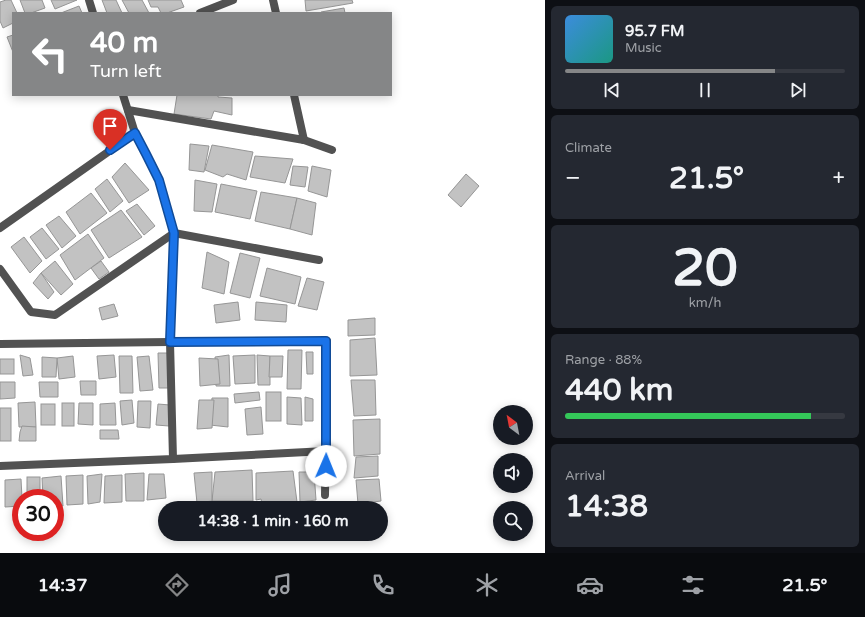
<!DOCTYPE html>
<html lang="en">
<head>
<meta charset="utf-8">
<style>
	:root { --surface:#171b24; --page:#242831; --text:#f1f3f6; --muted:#9ea1a6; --line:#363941; --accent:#858687 }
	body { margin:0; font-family:"Varela Round",sans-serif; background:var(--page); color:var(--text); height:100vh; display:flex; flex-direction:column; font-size:15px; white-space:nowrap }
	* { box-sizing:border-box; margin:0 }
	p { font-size:13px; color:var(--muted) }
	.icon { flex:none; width:22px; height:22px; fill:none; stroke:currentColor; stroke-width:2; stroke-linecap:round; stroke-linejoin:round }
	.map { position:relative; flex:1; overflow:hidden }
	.drawer { display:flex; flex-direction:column; gap:6px; padding:6px; background:#0d0f14; width:320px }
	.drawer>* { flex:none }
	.guide { position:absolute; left:12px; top:12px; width:380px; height:84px; border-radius:0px; box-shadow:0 2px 10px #0003; background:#858687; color:#fff; overflow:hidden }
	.needle { width:26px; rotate:328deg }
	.buttons { position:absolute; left:493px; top:405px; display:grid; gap:8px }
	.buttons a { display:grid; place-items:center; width:40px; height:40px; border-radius:50%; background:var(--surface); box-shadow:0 2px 10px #0003; font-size:20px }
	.speed { position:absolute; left:12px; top:489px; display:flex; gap:8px; font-size:20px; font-weight:700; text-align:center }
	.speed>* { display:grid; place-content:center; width:52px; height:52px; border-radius:50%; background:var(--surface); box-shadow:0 2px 10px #0003; line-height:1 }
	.speed .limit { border:6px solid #d22; background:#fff; color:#111 }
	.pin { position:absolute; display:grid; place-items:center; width:34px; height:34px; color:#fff; margin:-41px -17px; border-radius:50% 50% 50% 0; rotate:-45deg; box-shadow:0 0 4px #0007 }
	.pin .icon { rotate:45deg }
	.me { position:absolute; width:44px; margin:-22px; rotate:1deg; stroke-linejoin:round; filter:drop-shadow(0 0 3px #0008) }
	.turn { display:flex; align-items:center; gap:14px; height:84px; padding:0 12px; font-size:18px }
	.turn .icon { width:52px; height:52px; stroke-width:2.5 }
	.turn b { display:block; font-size:28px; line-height:34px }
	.big { font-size:30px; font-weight:800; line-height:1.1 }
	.drawer .card { flex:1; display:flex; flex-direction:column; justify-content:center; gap:6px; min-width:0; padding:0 14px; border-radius:6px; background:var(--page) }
	.drawer .dial { align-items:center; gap:0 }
	.dial b { font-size:52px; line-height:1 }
	.song { display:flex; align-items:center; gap:12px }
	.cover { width:48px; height:48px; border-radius:6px; background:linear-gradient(135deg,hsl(210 70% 55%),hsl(170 70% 35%)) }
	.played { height:4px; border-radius:2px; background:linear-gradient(90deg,var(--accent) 75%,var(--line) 75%) }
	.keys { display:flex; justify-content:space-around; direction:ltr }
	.heat { display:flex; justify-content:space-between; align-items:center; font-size:22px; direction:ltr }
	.charge { height:6px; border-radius:3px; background:linear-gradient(90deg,#34c759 88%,var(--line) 0) }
	.trip { position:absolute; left:158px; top:501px; width:230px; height:40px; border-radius:20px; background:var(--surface); box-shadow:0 2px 10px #0003; font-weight:800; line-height:40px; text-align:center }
	.tab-bar { display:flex; height:64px; justify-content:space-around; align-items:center; background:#090b0e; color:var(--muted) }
	.tab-bar .icon { width:28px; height:28px }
	.tab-bar .selected { color:var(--accent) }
	.tab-bar b { font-size:18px; color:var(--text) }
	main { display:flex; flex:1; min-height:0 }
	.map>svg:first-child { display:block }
</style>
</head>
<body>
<main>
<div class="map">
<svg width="545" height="553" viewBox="0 0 545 553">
	<rect width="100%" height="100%" fill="#fff"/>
	<g fill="#c2c2c2" stroke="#969696">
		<polygon points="6,0 11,0 17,13 13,13 13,23 3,28 0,21 0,2"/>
		<polygon points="20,0 42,0 45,8 31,13 25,13"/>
		<polygon points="51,0 77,0 55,9"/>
		<polygon points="102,0 116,0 122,13 107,13"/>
		<polygon points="122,0 142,0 149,13 129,13"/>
		<polygon points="148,0 181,0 184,7 167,13 161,13 158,7 151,7"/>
		<polygon points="305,0 352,0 353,3 306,11"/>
		<polygon points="79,6 82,13 61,13"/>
		<polygon points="344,8 345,13 321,13 321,12"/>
		<polygon points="13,35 13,52 7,37"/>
		<polygon points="177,95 218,95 218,97 232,98 232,115 214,111 211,119 174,114"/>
		<polygon points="190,144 209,146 204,172 189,170"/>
		<polygon points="212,145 253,152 246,180 227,174 223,177 205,170"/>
		<polygon points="255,156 293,159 285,183 250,177"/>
		<polygon points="125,163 149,190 129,203 112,177"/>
		<polygon points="293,166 308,167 305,187 290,185"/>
		<polygon points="312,166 331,170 327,197 308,191"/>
		<polygon points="466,174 479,186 461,207 448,195"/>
		<polygon points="107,179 123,201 110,212 95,189"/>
		<polygon points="195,180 217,184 212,212 194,211"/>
		<polygon points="221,184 257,191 250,219 215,212"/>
		<polygon points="261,192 297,198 290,229 255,221"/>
		<polygon points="91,193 107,213 80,234 66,212"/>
		<polygon points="297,198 316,203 312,235 290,229"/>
		<polygon points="137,204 155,226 144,235 126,211"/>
		<polygon points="121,210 142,237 109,258 91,230"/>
		<polygon points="59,216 76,236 62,248 46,225"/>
		<polygon points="42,228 59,249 46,259 30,237"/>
		<polygon points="88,234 104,258 75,280 60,255"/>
		<polygon points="24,237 42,261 30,273 11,247"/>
		<polygon points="207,252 229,262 224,294 202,288"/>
		<polygon points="240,253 260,258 250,298 230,293"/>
		<polygon points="55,261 73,284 61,295 41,273"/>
		<polygon points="101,261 109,272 99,279 91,268"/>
		<polygon points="267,268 301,277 295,304 260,296"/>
		<polygon points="41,273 54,292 48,299 33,283"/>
		<polygon points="307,278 324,282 317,310 298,306"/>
		<polygon points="238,302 240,320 216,323 214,305"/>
		<polygon points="256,302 287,305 286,322 255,320"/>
		<polygon points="114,304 118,316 102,320 99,308"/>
		<polygon points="375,318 375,335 348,336 348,320"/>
		<polygon points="375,338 377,375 350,376 350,340"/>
		<polygon points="288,350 302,350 301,389 287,389"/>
		<polygon points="306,352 313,352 313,374 307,374"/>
		<polygon points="158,353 169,353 170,388 159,388"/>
		<polygon points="20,355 30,358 33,375 23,376"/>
		<polygon points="114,355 116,377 99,379 97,356"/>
		<polygon points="229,355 230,386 216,386 215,357"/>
		<polygon points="255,355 255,383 235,384 233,356"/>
		<polygon points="257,355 270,356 270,385 258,385"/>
		<polygon points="73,356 75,377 59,379 57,358"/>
		<polygon points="119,356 132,356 133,393 120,393"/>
		<polygon points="149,356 153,390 140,391 137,357"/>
		<polygon points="270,356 283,356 282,377 269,377"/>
		<polygon points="42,357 57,358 56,377 42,377"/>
		<polygon points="199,358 218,359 220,384 200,386"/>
		<rect x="0" y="359" width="14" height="15"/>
		<polygon points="351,380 375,380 376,415 354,416"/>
		<polygon points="80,381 96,381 96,395 81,395"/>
		<polygon points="0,382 15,382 15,398 0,399"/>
		<polygon points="39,382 58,382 58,397 40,397"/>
		<polygon points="259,392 260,400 235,403 234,394"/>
		<rect x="266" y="392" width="15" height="29"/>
		<polygon points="287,397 301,398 302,425 287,424"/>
		<polygon points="305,397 313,399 313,421 305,421"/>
		<polygon points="212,398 228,398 228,427 210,425"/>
		<polygon points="132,400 134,423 122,425 120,401"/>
		<polygon points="199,400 214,400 212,428 197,429"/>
		<polygon points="138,401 151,401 150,428 137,427"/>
		<polygon points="35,402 36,427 19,427 18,403"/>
		<rect x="62" y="403" width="12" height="23"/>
		<polygon points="79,403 93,403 93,425 78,424"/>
		<polygon points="115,403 116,425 100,425 100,404"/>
		<rect x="41" y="404" width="14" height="21"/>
		<polygon points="158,404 170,405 169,426 156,425"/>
		<polygon points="261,407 263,434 247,435 245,409"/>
		<rect x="0" y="408" width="11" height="33"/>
		<polygon points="380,419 380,454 354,456 353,420"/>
		<polygon points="22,426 36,427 36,441 19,441 20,432"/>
		<polygon points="100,430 118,430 119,439 100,439"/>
		<polygon points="378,456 378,476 354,478 356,457"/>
		<polygon points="252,470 253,501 212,501 215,472"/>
		<polygon points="293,471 297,502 262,504 261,499 256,500 256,473"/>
		<polygon points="212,472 212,501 197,503 194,473"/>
		<polygon points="299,472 314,472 316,500 300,502"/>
		<polygon points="144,473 144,501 126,501 125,474"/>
		<polygon points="102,474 100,502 88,504 87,476"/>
		<polygon points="149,474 164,474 166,498 147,500"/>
		<polygon points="83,475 83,504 67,505 66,476"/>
		<polygon points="122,475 122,502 104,503 105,476"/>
		<polygon points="61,476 63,506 55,506 55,498 43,498 42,478"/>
		<rect x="27" y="477" width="13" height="21"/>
		<polygon points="21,479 22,498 21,498 21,506 5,507 5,480"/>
		<polygon points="379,479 381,501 358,504 356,480"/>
	</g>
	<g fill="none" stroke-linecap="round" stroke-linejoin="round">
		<g stroke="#525252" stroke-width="8">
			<polyline points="89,0 93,13"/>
			<polyline points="273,0 276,13"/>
			<polyline points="200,13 233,0"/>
			<polyline points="294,95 304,140"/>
			<polyline points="128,110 304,140 332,150"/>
			<polyline points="0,228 135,133"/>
			<polyline points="0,269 31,312 55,315 174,233 319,260"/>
			<polyline points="0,344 170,342 327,341 325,495"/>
			<polyline points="173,459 326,451"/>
			<polyline points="0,466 173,459 170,342 174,233 159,180 146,154 135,133 123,95"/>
		</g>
	</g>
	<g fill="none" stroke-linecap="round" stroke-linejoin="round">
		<g stroke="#114b97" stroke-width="10">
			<polyline id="route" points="110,150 135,133 146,154 159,180 174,233 170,342 326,341 326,466"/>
		</g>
		<use href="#route" stroke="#1a73e8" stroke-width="7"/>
	</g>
</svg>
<div class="buttons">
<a><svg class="needle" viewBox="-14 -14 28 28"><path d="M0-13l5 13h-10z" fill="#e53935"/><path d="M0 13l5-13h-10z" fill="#9ea1a6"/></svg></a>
<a><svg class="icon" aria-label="sound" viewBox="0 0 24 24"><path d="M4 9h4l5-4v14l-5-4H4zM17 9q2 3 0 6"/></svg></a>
<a><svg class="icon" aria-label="search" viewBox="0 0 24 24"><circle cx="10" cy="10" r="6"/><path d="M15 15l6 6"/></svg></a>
</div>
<div class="speed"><div class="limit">30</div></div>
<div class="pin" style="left:110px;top:150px;background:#d93025"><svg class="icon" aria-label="arrive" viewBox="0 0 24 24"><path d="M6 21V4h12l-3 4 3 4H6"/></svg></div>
<svg class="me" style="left:326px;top:466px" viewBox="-20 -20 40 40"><circle r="19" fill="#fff"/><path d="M0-13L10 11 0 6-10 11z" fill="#1a73e8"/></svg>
<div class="trip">14:38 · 1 min · 160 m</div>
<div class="guide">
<div class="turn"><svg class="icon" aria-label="left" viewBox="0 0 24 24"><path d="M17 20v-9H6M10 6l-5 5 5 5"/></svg><div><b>40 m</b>Turn left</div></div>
</div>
</div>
<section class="drawer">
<div class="card">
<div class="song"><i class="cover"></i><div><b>95.7 FM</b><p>Music</p></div></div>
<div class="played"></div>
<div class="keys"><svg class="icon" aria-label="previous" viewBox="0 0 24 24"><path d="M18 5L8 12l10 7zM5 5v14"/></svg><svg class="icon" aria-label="pause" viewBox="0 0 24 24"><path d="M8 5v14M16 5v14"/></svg><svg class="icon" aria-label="next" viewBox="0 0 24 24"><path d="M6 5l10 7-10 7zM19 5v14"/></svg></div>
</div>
<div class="card"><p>Climate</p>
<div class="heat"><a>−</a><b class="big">21.5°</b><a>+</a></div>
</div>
<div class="card dial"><b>20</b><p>km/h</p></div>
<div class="card"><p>Range · 88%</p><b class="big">440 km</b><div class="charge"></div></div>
<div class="card"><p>Arrival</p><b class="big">14:38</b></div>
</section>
</main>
<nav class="tab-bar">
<b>14:37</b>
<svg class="icon selected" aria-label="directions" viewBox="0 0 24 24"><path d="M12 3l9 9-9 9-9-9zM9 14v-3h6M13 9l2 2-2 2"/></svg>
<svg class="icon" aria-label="music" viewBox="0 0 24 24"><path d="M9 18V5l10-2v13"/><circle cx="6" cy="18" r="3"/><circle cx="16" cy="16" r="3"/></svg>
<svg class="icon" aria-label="phone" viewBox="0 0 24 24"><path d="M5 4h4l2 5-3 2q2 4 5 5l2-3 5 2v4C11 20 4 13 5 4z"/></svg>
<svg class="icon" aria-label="climate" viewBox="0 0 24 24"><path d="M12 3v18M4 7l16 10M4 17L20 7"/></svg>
<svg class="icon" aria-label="car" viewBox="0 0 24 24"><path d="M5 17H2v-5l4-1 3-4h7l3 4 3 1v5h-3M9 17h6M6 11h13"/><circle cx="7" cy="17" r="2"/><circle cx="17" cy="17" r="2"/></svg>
<svg class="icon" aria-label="filters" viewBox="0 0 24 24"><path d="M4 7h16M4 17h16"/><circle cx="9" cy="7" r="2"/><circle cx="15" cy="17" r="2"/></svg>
<b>21.5°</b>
</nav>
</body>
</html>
